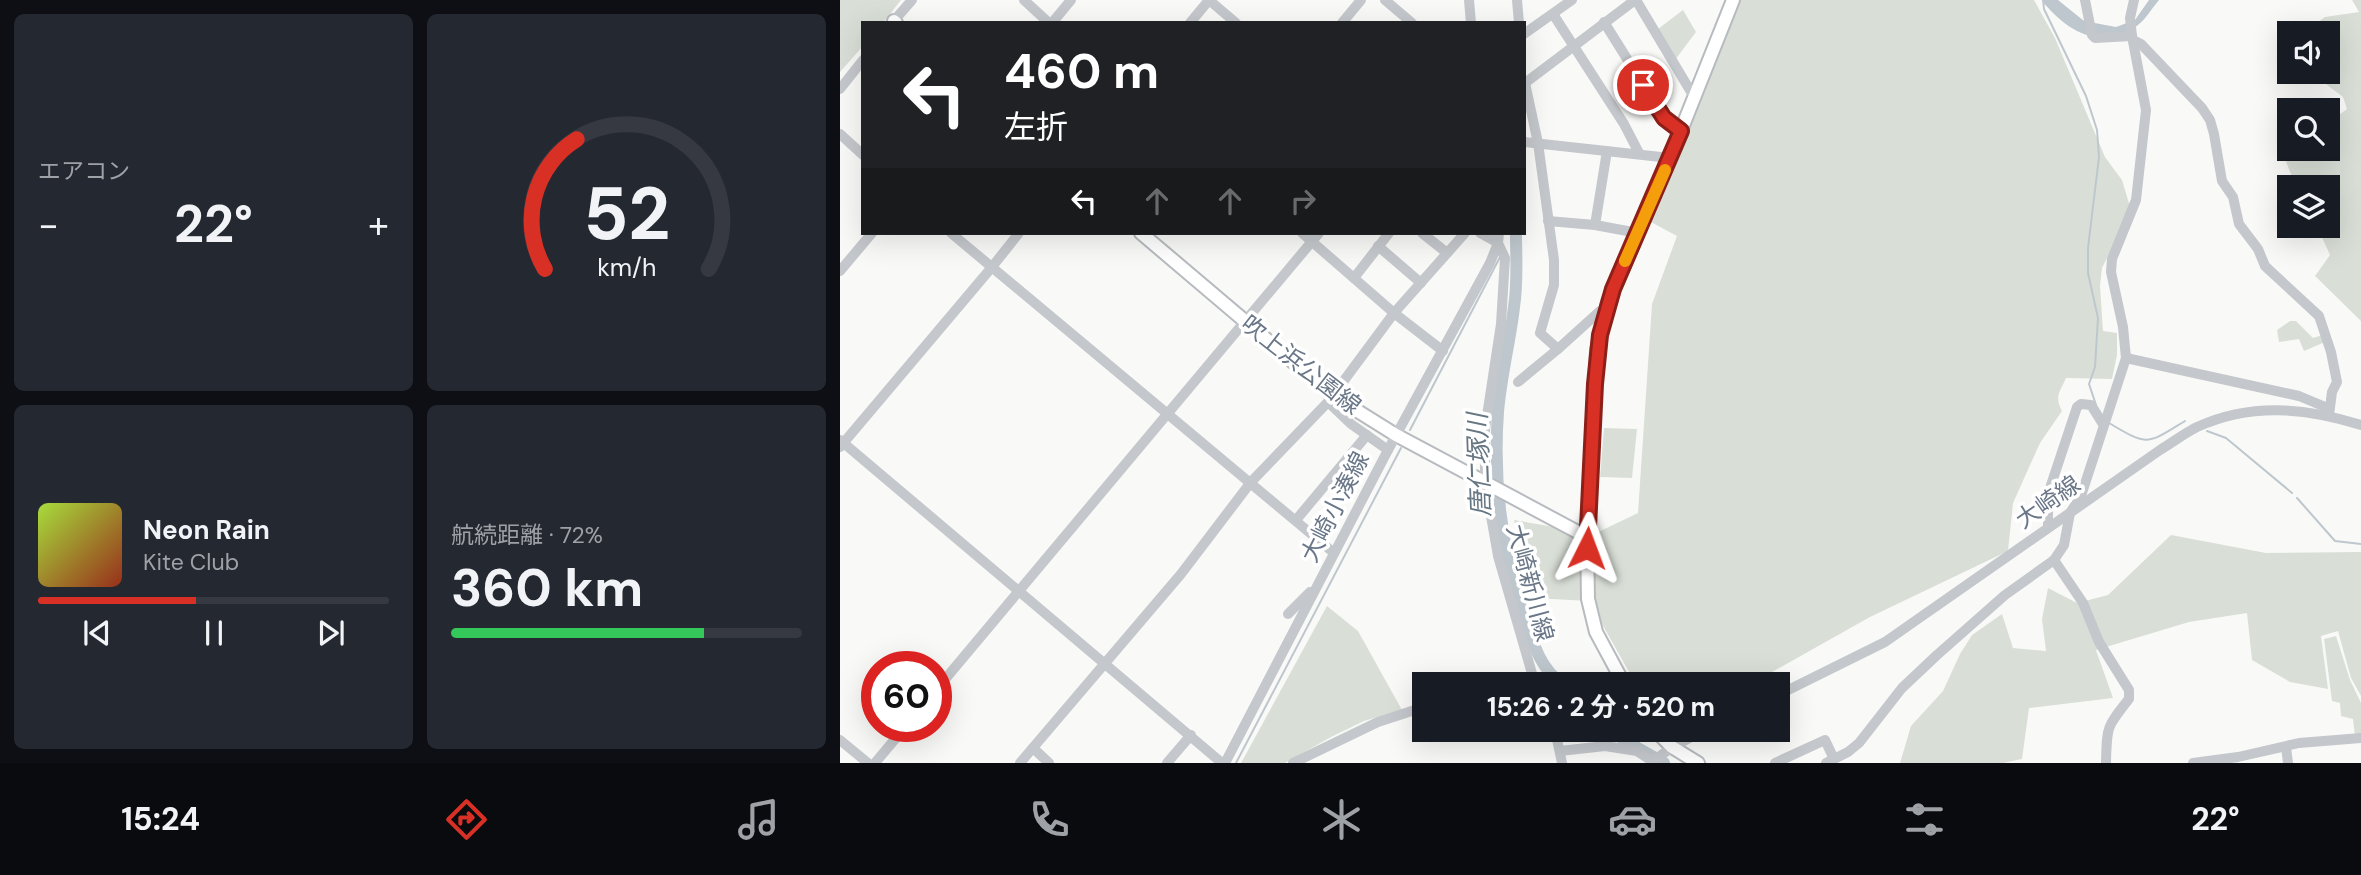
<!DOCTYPE html>
<html lang="ja">
<head>
<meta charset="utf-8">
<style>
	:root { --surface:#171b24; --page:#242831; --text:#f1f3f6; --muted:#9ea1a6; --line:#363941; --accent:#d93025 }
	body { margin:0; font-family:"DM Sans","Noto Sans JP",sans-serif; background:var(--page); color:var(--text); height:100vh; display:flex; flex-direction:column; font-size:26px; white-space:nowrap }
	* { box-sizing:border-box; margin:0 }
	p { font-size:23px; color:var(--muted) }
	.icon { flex:none; width:38px; height:38px; fill:none; stroke:currentColor; stroke-width:2; stroke-linecap:round; stroke-linejoin:round }
	.map { position:relative; flex:1; overflow:hidden }
	.drawer { display:flex; flex-direction:column; gap:14px; padding:14px; background:#0d0f14; width:840px }
	.drawer>* { flex:none }
	.hud { position:absolute; left:21px; top:21px; width:665px; height:214px; border-radius:0px; box-shadow:0 7px 28px #0002; background:#202124; color:#fff; overflow:hidden }
	.controls { position:absolute; left:1437px; top:21px; display:grid; gap:14px }
	.controls a { display:grid; place-items:center; width:63px; height:63px; border-radius:0px; background:var(--surface); box-shadow:0 7px 28px #0002; font-size:35px }
	.speed { position:absolute; left:21px; top:651px; display:flex; gap:14px; font-size:35px; font-weight:700; text-align:center }
	.speed>* { display:grid; place-content:center; width:91px; height:91px; border-radius:50%; background:var(--surface); box-shadow:0 7px 28px #0002; line-height:1 }
	.speed .limit { border:10px solid #d22; background:#fff; color:#111 }
	.pin { position:absolute; display:grid; place-items:center; width:60px; height:60px; color:#fff; margin:-30px; border:4px solid #fff; border-radius:50%; box-shadow:0 2px 7px #0007 }
	.me { position:absolute; width:77px; margin:-38px; rotate:3deg; stroke-linejoin:round; filter:drop-shadow(0 0 5px #0008) }
	.turn { display:flex; align-items:center; gap:24px; height:147px; padding:0 28px; font-size:32px }
	.turn .icon { width:91px; height:91px; stroke-width:2.5 }
	.turn b { display:block; font-size:49px; line-height:60px }
	.lanes { display:flex; align-items:center; height:66px; padding:0 28px; background:#0003; justify-content:center; gap:35px; direction:ltr }
	.lanes .off { opacity:.35 }
	.big { font-size:52px; font-weight:700; line-height:1.1 }
	.drawer .tile { flex:1; display:flex; flex-direction:column; justify-content:center; gap:10px; min-width:0; padding:0 24px; border-radius:10px; background:var(--page) }
	.drawer .dial { align-items:center; gap:0 }
	.dial svg { height:182px; overflow:visible; fill:none; stroke:var(--line); stroke-width:7; stroke-linecap:round; text-anchor:middle }
	.dial text { fill:var(--text); stroke:none }
	.song { display:flex; align-items:center; gap:21px }
	.cover { width:84px; height:84px; border-radius:10px; background:linear-gradient(135deg,hsl(80 70% 55%),hsl(10 70% 35%)) }
	.played { height:7px; border-radius:4px; background:linear-gradient(90deg,var(--accent) 45%,var(--line) 45%) }
	.keys { display:flex; justify-content:space-around; direction:ltr }
	.heat { display:flex; justify-content:space-between; align-items:center; font-size:38px; direction:ltr }
	.charge { height:10px; border-radius:5px; background:linear-gradient(90deg,#34c759 72%,var(--line) 0) }
	.drawer .tiles { flex:1; display:grid; gap:14px; grid-template-columns:repeat(2,1fr) }
	.trip { position:absolute; left:572px; top:672px; width:378px; height:70px; border-radius:0px; background:var(--surface); box-shadow:0 7px 28px #0002; font-weight:700; line-height:70px; text-align:center }
	.dock { display:flex; height:112px; justify-content:space-around; align-items:center; background:#090b0e; color:var(--muted) }
	.dock .icon { width:49px; height:49px }
	.dock .active { color:var(--accent) }
	.dock b { font-size:32px; color:var(--text) }
	main { display:flex; flex:1; min-height:0 }
	.map>svg:first-child { display:block }
</style>
</head>
<body>
<main>
<section class="drawer">
<div class="tiles">
<div class="tile"><p>エアコン</p>
<div class="heat"><a>−</a><b class="big">22°</b><a>+</a></div>
</div>
<div class="tile dial"><svg viewBox="0 0 100 80">
<path d="M14 69A42 42 0 1 1 86 69"/>
<path d="M14 69A42 42 0 0 1 28 12" stroke="#d93025"/>
<text x="50" y="56" font-size="32" font-weight="700">52</text>
<text x="50" y="72" font-size="11">km/h</text>
</svg></div>
<div class="tile">
<div class="song"><i class="cover"></i><div><b>Neon Rain</b><p>Kite Club</p></div></div>
<div class="played"></div>
<div class="keys"><svg class="icon" aria-label="previous" viewBox="0 0 24 24"><path d="M18 5L8 12l10 7zM5 5v14"/></svg><svg class="icon" aria-label="pause" viewBox="0 0 24 24"><path d="M8 5v14M16 5v14"/></svg><svg class="icon" aria-label="next" viewBox="0 0 24 24"><path d="M6 5l10 7-10 7zM19 5v14"/></svg></div>
</div>
<div class="tile"><p>航続距離 · 72%</p><b class="big">360 km</b><div class="charge"></div></div>
</div>
</section>
<div class="map">
<svg width="1521" height="763" viewBox="0 0 1521 763">
	<rect width="100%" height="100%" fill="#f9faf8"/>
	<g fill="#d9dfd7">
		<polygon points="0,0 61,0 43,23 23,23 23,46 0,72"/>
		<path d="M893,0H1194L1215,38L1265,157L1282,180L1291,210L1262,268L1260,286L1263,331L1277,333V355L1272,379L1226,378C1220,392 1214,396 1222,411L1200,443L1173,503L1168,551L1030,617L932,672L926,684H805L793,679L749,601L693,598L674,520L754,534L798,513L812,304L837,236L809,221Z"/>
		<polygon points="1512,0 1521,0 1521,321 1475,276 1490,255 1477,226 1488,226 1488,187 1456,187 1445,159 1449,136 1449,149 1488,149 1488,123 1507,109 1503,97 1470,72 1488,72 1488,33 1463,33 1485,17 1519,12"/>
		<polygon points="843,10 856,32 835,60 818,29"/>
		<polygon points="1450,321 1456,321 1473,338 1483,335 1485,342 1464,351 1459,339 1439,342 1437,330"/>
		<polygon points="764,428 797,429 792,478 760,477"/>
		<polygon points="1331,535 1426,553 1521,552 1521,696 1511,678 1498,631 1481,636 1488,689 1450,682 1412,660 1407,613 1349,622 1256,650 1273,698 1189,708 1182,759 1163,763 1060,763 1071,726 1103,691 1120,654 1132,635 1162,614 1173,648 1206,651 1202,619 1208,588 1237,603 1268,595"/>
		<polygon points="487,606 518,631 562,710 524,721 491,737 445,763 401,763"/>
		<polygon points="1496,636 1510,680 1521,703 1521,736 1515,736 1513,719 1501,716 1500,703 1492,701 1484,639"/>
	</g>
	<path fill="#bec7cd" d="M1212,0H1218L1244,21L1276,27L1295,20L1309,0H1319C1312,8 1306,19 1298,25C1270,49 1231,23 1212,0Z"/>
	<g fill="none" stroke-linecap="round" stroke-linejoin="round">
		<g stroke="#bec7cd" stroke-width="2">
			<polyline points="1203,0 1204,9 1246,96 1257,130 1259,157 1248,248 1248,273 1258,318 1255,367 1249,384 1256,405"/>
			<path d="M1269,423C1309,447 1307,444 1345,421"/>
			<polyline points="570,430 660,257"/>
			<polyline points="1367,431 1386,438 1452,493"/>
			<polyline points="1457,498 1495,541 1521,544"/>
			<polyline points="396,763 561,448"/>
		</g>
		<g stroke="#bec7cd" stroke-width="12">
			<path d="M1209,0C1225,18 1238,28 1262,33"/>
			<path d="M676,233C676,257 678,282 674,307C670,342 661,376 658,412C653,481 662,551 684,616C693,642 699,667 722,684"/>
			<polyline points="772,730 787,742 824,763"/>
		</g>
		<g stroke="#b7bbbf" stroke-width="16">
			<g id="major">
				<polyline points="54,21 56,23"/>
				<polyline points="301,233 492,395 556,435 747,537"/>
				<polyline points="784,684 756,632 748,599 747,537 757,350 768,302 830,158 893,0"/>
				<polyline points="815,730 832,747 858,763"/>
			</g>
		</g>
		<g stroke="#c4c7cb" stroke-width="10">
			<polyline points="184,0 209,23"/>
			<polyline points="369,0 396,23"/>
			<polyline points="545,0 572,23"/>
			<polyline points="629,0 631,23"/>
			<polyline points="677,0 679,23"/>
			<polyline points="796,0 854,97"/>
			<polyline points="1245,0 1252,35 1255,38 1292,36"/>
			<polyline points="713,14 784,124 799,153"/>
			<polyline points="764,22 824,118 840,131"/>
			<polyline points="52,23 72,0"/>
			<polyline points="212,23 231,0"/>
			<polyline points="350,23 369,0"/>
			<polyline points="502,23 521,0"/>
			<polyline points="684,34 732,0"/>
			<polyline points="1293,40 1301,44 1362,108 1370,120 1374,134 1382,181 1393,197 1399,224 1418,249 1425,266 1479,316 1491,352 1497,382 1492,392 1489,415"/>
			<polyline points="0,89 23,60"/>
			<polyline points="0,134 23,155"/>
			<polyline points="684,142 830,158"/>
			<polyline points="708,221 755,225 798,233"/>
			<polyline points="755,225 767,151"/>
			<polyline points="111,233 494,553"/>
			<polyline points="462,233 554,313 603,351"/>
			<polyline points="582,233 607,253"/>
			<polyline points="640,233 658,243 665,258 661,324 645,429 645,482 658,556 695,684"/>
			<polyline points="538,246 581,283"/>
			<polyline points="0,271 32,233"/>
			<polyline points="514,278 549,233"/>
			<polyline points="766,309 760,311 718,349 700,333 714,285 714,260 698,143 685,83 795,0"/>
			<polyline points="1286,358 1459,396 1483,406 1489,415"/>
			<polyline points="678,382 718,349"/>
			<polyline points="488,402 511,424 548,450"/>
			<polyline points="0,440 382,763"/>
			<polyline points="0,447 152,267 179,233"/>
			<polyline points="456,520 527,435"/>
			<polyline points="1208,527 1208,494 1237,407 1241,404 1251,405 1263,424"/>
			<path d="M1214,560L1243,603L1259,642L1289,690V699C1266,728 1267,726 1266,763"/>
			<polyline points="448,614 470,592"/>
			<polyline points="96,690 479,233"/>
			<path d="M938,695L1045,642L1320,450C1333,442 1345,433 1357,427C1412,402 1466,408 1521,425"/>
			<polyline points="715,730 722,763"/>
			<polyline points="0,740 28,763"/>
			<polyline points="1446,747 1448,763"/>
			<polyline points="193,748 209,763"/>
			<polyline points="720,751 765,746 797,751 815,763"/>
			<polyline points="35,763 66,726"/>
			<polyline points="180,763 341,574 411,482 488,402 554,313 625,233"/>
			<polyline points="327,763 351,735"/>
			<polyline points="385,763 548,450 650,263 658,243 659,233"/>
			<polyline points="453,763 538,722 584,707"/>
			<polyline points="811,763 832,747 865,730"/>
			<polyline points="935,763 985,740 994,759"/>
			<polyline points="986,763 1008,752 1019,743 1062,688 1097,655 1165,595 1214,560 1224,545 1230,513 1241,496 1286,358 1283,327 1271,272 1272,259 1296,200 1306,110 1292,36 1290,18 1294,0"/>
			<polyline points="1353,763 1398,757 1459,743 1521,738"/>
		</g>
		<use href="#major" stroke="#fff" stroke-width="12"/>
	</g>
	<g fill="none" stroke-linecap="round" stroke-linejoin="round">
		<g stroke="#8d1f18" stroke-width="18">
			<polyline id="route" points="747,548 755,384 760,335 773,289 841,131 824,118 803,85"/>
		</g>
		<use href="#route" stroke="#d93025" stroke-width="12"/>
		<polyline stroke="#f59e0b" stroke-width="12" points="785,261 825,170"/>
	</g>
	<g text-anchor="middle" stroke-width="7" stroke-linejoin="round" paint-order="stroke">
		<g font-size="24" fill="#6a7788" stroke="#fff">
			<text transform="translate(461 365) rotate(38)" y="8">吹上浜公園線</text>
			<text transform="translate(1208 502) rotate(-35)" y="8">大崎線</text>
			<text transform="translate(495 507) rotate(-63)" y="8">大崎小湊線</text>
			<text transform="translate(690 583) rotate(75)" y="8">大崎新川線</text>
		</g>
		<g font-size="26" font-style="italic" fill="#667783" stroke="#fff">
			<text transform="translate(639 465) rotate(-92)" y="9">唐仁塚川</text>
		</g>
	</g>
</svg>
<div class="controls">
<a><svg class="icon" aria-label="sound" viewBox="0 0 24 24"><path d="M4 9h4l5-4v14l-5-4H4zM17 9q2 3 0 6"/></svg></a>
<a><svg class="icon" aria-label="search" viewBox="0 0 24 24"><circle cx="10" cy="10" r="6"/><path d="M15 15l6 6"/></svg></a>
<a><svg class="icon" aria-label="layers" viewBox="0 0 24 24"><path d="M12 4l9 5-9 5-9-5zM3 14l9 5 9-5"/></svg></a>
</div>
<div class="speed"><div class="limit">60</div></div>
<div class="pin" style="left:803px;top:85px;background:#d93025"><svg class="icon" aria-label="arrive" viewBox="0 0 24 24"><path d="M6 21V4h12l-3 4 3 4H6"/></svg></div>
<svg class="me" style="left:747px;top:548px" viewBox="-20 -20 40 40"><path d="M0-17L14 15 0 8-14 15z" fill="#d93025" stroke="#fff" stroke-width="4"/></svg>
<div class="trip">15:26 · 2 分 · 520 m</div>
<div class="hud">
<div class="turn"><svg class="icon" aria-label="left" viewBox="0 0 24 24"><path d="M17 20v-9H6M10 6l-5 5 5 5"/></svg><div><b>460 m</b>左折</div></div>
<div class="lanes"><svg class="icon" aria-label="left" viewBox="0 0 24 24"><path d="M17 20v-9H6M10 6l-5 5 5 5"/></svg><svg class="icon off" aria-label="ahead" viewBox="0 0 24 24"><path d="M12 20V5M6 11l6-6 6 6"/></svg><svg class="icon off" aria-label="ahead" viewBox="0 0 24 24"><path d="M12 20V5M6 11l6-6 6 6"/></svg><svg class="icon off" aria-label="right" viewBox="0 0 24 24"><path d="M7 20v-9h11M14 6l5 5-5 5"/></svg></div>
</div>
</div>
</main>
<nav class="dock">
<b>15:24</b>
<svg class="icon active" aria-label="directions" viewBox="0 0 24 24"><path d="M12 3l9 9-9 9-9-9zM9 14v-3h6M13 9l2 2-2 2"/></svg>
<svg class="icon" aria-label="music" viewBox="0 0 24 24"><path d="M9 18V5l10-2v13"/><circle cx="6" cy="18" r="3"/><circle cx="16" cy="16" r="3"/></svg>
<svg class="icon" aria-label="phone" viewBox="0 0 24 24"><path d="M5 4h4l2 5-3 2q2 4 5 5l2-3 5 2v4C11 20 4 13 5 4z"/></svg>
<svg class="icon" aria-label="climate" viewBox="0 0 24 24"><path d="M12 3v18M4 7l16 10M4 17L20 7"/></svg>
<svg class="icon" aria-label="car" viewBox="0 0 24 24"><path d="M5 17H2v-5l4-1 3-4h7l3 4 3 1v5h-3M9 17h6M6 11h13"/><circle cx="7" cy="17" r="2"/><circle cx="17" cy="17" r="2"/></svg>
<svg class="icon" aria-label="filters" viewBox="0 0 24 24"><path d="M4 7h16M4 17h16"/><circle cx="9" cy="7" r="2"/><circle cx="15" cy="17" r="2"/></svg>
<b>22°</b>
</nav>
</body>
</html>
